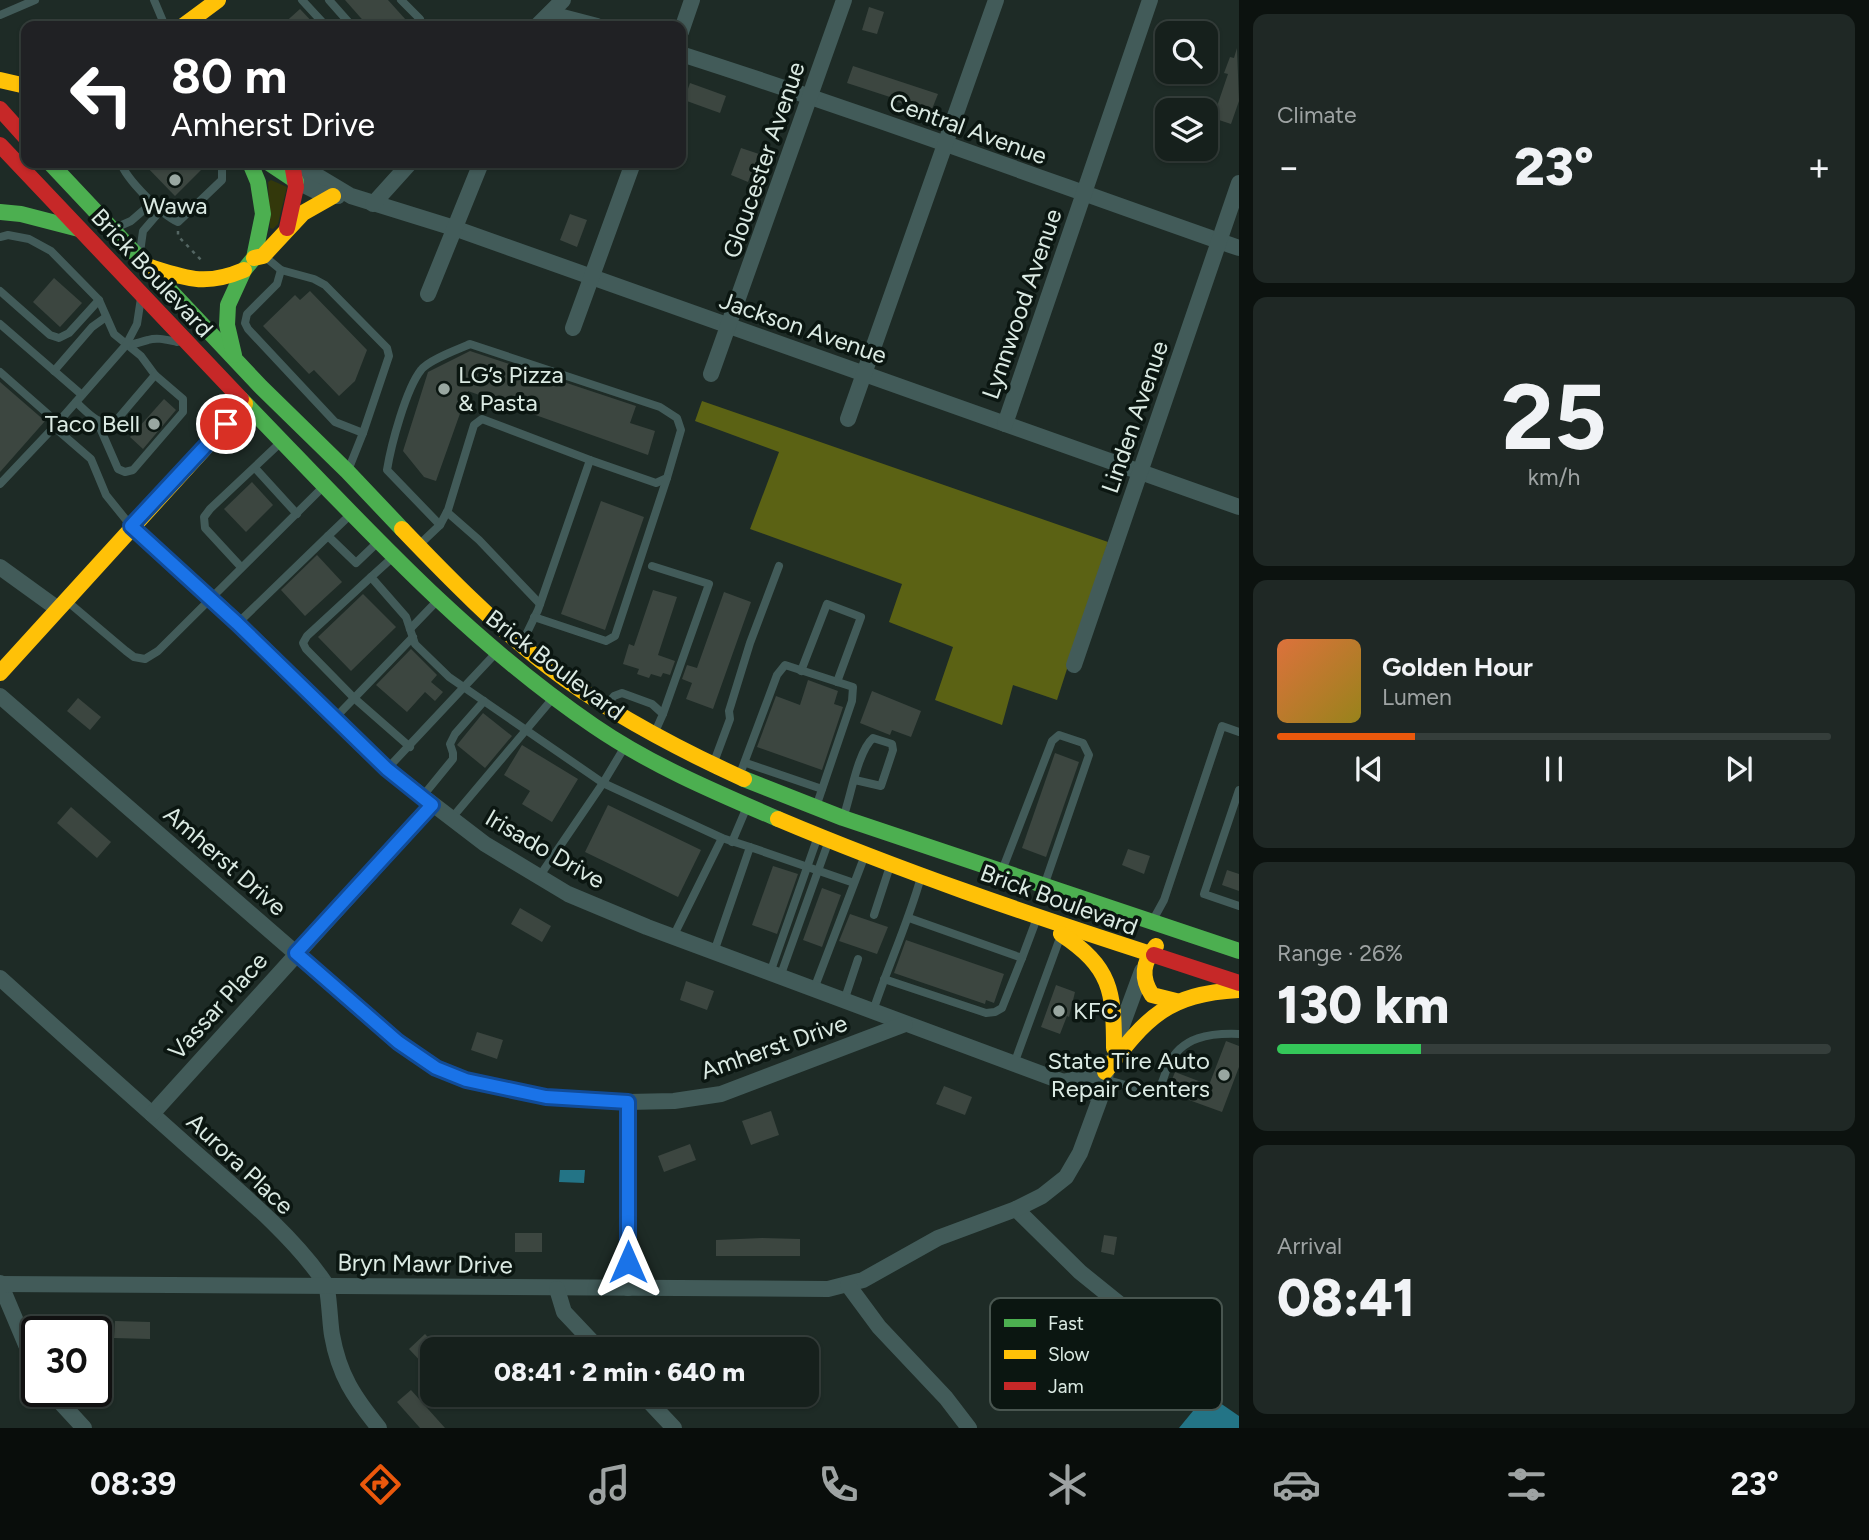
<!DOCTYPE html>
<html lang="en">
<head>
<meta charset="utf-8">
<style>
	:root { --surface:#16201c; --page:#1f2825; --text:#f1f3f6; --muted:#9ea3a3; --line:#353e3b; --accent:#ea580c }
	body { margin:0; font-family:Figtree,sans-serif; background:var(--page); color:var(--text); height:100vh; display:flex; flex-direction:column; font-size:26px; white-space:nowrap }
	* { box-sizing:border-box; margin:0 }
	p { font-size:23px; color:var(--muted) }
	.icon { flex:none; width:38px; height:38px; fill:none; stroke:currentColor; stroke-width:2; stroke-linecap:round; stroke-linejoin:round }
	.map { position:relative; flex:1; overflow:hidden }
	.side { display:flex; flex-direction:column; gap:14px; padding:14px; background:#0c120f; width:630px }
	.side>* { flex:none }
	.banner { position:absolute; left:21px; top:21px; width:665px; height:147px; border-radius:14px; box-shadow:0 2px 5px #0004,0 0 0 2px var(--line); background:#202124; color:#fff; overflow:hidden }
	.fabs { position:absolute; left:1155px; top:21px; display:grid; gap:14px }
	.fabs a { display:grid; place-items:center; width:63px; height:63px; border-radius:14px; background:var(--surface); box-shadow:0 2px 5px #0004,0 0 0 2px var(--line); font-size:35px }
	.speed { position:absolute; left:21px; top:1316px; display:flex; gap:14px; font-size:35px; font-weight:700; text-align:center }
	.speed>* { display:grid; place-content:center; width:91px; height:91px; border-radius:50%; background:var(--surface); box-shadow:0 2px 5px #0004,0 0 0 2px var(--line); line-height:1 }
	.speed .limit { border:4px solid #111; border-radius:10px; background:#fff; color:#111 }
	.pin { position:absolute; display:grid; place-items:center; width:60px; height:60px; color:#fff; margin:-30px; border:4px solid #fff; border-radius:50%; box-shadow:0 2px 7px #0007 }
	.me { position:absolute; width:77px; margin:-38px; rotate:0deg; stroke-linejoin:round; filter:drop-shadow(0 0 5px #0008) }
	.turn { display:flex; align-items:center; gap:24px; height:147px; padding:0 35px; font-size:32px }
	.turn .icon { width:91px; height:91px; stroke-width:2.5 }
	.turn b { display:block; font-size:49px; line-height:60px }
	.big { font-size:52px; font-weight:800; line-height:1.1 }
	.side .tile { flex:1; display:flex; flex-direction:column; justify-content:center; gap:10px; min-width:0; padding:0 24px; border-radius:14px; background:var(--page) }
	.side .dial { align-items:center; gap:0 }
	.dial b { font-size:91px; line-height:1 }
	.song { display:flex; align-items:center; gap:21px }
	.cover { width:84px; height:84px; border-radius:10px; background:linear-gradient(135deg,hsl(20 70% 55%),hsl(50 70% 35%)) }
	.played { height:7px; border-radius:4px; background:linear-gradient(90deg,var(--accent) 25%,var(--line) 25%) }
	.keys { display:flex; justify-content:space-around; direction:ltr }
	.heat { display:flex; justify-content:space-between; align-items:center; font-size:38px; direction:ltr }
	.charge { height:10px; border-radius:5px; background:linear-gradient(90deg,#34c759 26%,var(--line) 0) }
	.trip { position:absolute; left:420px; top:1337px; width:399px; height:70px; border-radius:14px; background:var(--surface); box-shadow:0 2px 5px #0004,0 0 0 2px var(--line); font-weight:800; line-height:70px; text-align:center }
	.tabs { display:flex; height:112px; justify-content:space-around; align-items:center; background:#090d0b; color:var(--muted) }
	.tabs .icon { width:49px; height:49px }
	.tabs .selected { color:var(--accent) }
	.tabs b { font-size:32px; color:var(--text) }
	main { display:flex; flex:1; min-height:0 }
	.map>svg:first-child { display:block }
</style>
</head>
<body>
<main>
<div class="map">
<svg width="1239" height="1428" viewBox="0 0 1239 1428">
	<rect width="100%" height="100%" fill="#1e2b26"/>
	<polygon fill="#33380b" points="271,180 287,187 278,224 273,229 270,228 268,182"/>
	<polygon fill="#5b6214" points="702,401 1108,542 1057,700 1013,685 1002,725 935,700 953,647 889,622 902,584 750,529 779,452 695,421"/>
	<g fill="#237486">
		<polygon points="560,1170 585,1170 584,1183 559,1182"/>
		<polygon points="1207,1394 1239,1416 1239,1428 1179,1428"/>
	</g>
	<g fill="#3c4640">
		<polygon points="345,0 388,0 406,20 399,26 368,26"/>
		<polygon points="869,7 884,12 877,34 862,30"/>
		<polygon points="300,9 316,26 281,26"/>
		<polygon points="1237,48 1239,101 1231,124 1213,118 1228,74 1224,73 1230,57 1234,58"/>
		<polygon points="853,66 938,94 930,114 892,100 893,98 847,83"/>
		<polygon points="690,83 726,96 720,113 684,100"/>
		<polygon points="741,148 759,154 748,182 731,175"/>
		<polygon points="143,163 208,163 175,196"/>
		<polygon points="570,214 587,220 577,247 560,240"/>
		<polygon points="54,278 82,303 60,327 33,302"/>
		<polygon points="310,291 367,350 355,381 339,396 314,370 309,374 263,326 295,295 300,300"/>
		<polygon points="470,351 636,406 630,423 655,431 648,455 468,391 436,481 424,477 403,451 428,372"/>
		<polygon points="0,382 45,421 0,472"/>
		<polygon points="164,399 176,410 143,449 130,437"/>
		<polygon points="252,482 273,505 246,532 224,509"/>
		<polygon points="601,501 644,517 605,630 561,614"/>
		<polygon points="317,555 342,582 305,616 281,590"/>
		<polygon points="653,590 677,597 658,655 675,661 670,675 663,673 661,677 651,674 649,678 637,674 639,669 623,664 629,644 634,646"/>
		<polygon points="724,592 751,602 713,709 686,699 692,683 682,679 687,665 697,668"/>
		<polygon points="363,594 396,627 351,671 318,637"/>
		<polygon points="411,649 437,675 431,682 443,692 435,701 425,692 407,712 376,685"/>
		<polygon points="808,680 838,691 834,704 843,707 822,770 757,747 776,696 800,705"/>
		<polygon points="872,691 921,711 911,737 892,730 890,735 860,723"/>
		<polygon points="78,698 101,717 90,730 67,711"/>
		<polygon points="483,713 512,736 485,768 457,745"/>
		<polygon points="522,745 578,779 552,822 522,804 530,791 504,775"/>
		<polygon points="1055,753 1079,762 1046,857 1022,848"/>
		<polygon points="608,805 701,850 678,897 585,852"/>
		<polygon points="71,807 111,842 97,858 57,823"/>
		<polygon points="1128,849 1150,856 1144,874 1122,865"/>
		<polygon points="773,866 798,874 777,934 752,925"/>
		<polygon points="1227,870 1239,874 1239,891 1222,885"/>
		<polygon points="822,888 841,895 822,947 803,940"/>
		<polygon points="520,908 551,926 542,942 511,924"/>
		<polygon points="850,914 888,927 877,954 839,941"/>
		<polygon points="906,940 1004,974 994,1003 986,1000 985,1004 894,973"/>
		<polygon points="686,981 714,991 707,1010 680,1000"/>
		<polygon points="1056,985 1075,992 1069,1017 1067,1016 1060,1034 1041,1027"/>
		<polygon points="477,1032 503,1040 497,1059 471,1050"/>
		<polygon points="1226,1041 1239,1046 1239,1067 1222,1112 1167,1092 1175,1072 1209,1085"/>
		<polygon points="944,1086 972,1097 965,1115 936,1104"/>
		<polygon points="771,1111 779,1135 751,1145 742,1121"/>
		<polygon points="690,1144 696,1160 664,1172 658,1156"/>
		<rect x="515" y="1233" width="27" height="19"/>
		<polygon points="1104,1235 1117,1237 1114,1255 1101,1252"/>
		<polygon points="762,1238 800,1239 800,1256 716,1256 716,1240"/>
		<polygon points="115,1321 150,1322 150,1339 114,1338"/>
		<polygon points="425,1334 439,1349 432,1349 432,1357 424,1365 409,1349"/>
		<polygon points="411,1390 445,1428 420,1428 397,1402"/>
	</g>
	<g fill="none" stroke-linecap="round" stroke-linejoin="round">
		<polyline stroke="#546663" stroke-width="2.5" stroke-dasharray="3.5 5" stroke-linecap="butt" points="178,231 178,236 204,263"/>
		<g stroke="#425b59" stroke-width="8">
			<polyline points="154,0 165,26"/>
			<polyline points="302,0 326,26"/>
			<polyline points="329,0 352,26"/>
			<polyline points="401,0 420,19 414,26"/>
			<polyline points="0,15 35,0"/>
			<path d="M121,163C126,179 162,215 178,222L222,180V163"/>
			<polyline points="115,228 131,221 153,202"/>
			<polyline points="0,237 8,235 29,239 51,251 99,300 114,334 141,356 155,375 183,399 183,412 133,470 125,472 118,469 97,421"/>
			<polyline points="140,252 143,231 161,210"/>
			<polyline points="264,256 281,270 314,279 325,285 387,348 389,356 363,433 349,468"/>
			<polyline points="281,270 277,284 247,314 245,323 248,329 335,422 363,433"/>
			<polyline points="0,291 50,335 59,338 69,333 99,300"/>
			<polyline points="0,324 82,395"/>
			<path d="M126,345C135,345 139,342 148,340C158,337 167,340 177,342"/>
			<polyline points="54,371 92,327 106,317"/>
			<polyline points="0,372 58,423"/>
			<path d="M76,402C87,412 99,427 115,422L155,375"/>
			<polyline points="255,468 297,514"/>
			<polyline points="0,484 54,427"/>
			<polyline points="447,512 479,540 540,604"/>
			<polyline points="350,515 328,536 356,563 378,542"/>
			<path d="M440,525L387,470C391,445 406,389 421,370C428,360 459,349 470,344L660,407L677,418L681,430L667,478L656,483L590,460"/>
			<polyline points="131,526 106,495 91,459 54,427 126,345 137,324 141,298"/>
			<polyline points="420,544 440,525 448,510 474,425 482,419 590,460 538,610 523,641"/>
			<polyline points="392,558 371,577 406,617 415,644 449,677 603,783 722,838 750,847"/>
			<polyline points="652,566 709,584 663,714"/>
			<polyline points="241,567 205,528 204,517 210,509 280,443"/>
			<polyline points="371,577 307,636 303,643 306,649 354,698 410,747"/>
			<polyline points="68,602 126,651 134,657 145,659 158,651 323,487"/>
			<polyline points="534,617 606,641 615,636 667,478"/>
			<polyline points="238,623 328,536"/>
			<polyline points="410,629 436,602"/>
			<polyline points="801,671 827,604 861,617 837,682"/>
			<polyline points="608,703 614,696 622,693 652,704 663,714 655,732"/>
			<polyline points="335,718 413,637"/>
			<polyline points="714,762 730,719 729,711 750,643 779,566"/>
			<polyline points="746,763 822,789"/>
			<polyline points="387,769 495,654"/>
			<polyline points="740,774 777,675 785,665 853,687 852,701 817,804"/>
			<polyline points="1239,790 1204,894 1239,906"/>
			<polyline points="422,797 453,759 453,753 450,744 455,734 484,701"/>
			<path d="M844,815C851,795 858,751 873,738L892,744L893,750L881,786L855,780"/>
			<polyline points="451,819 553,698"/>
			<polyline points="732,842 746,809"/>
			<polyline points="1003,868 1052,741 1059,735 1083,743 1089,755 1045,883"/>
			<polyline points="539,877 603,783 624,748"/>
			<polyline points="874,915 890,866"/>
			<polyline points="909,918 1022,958 1037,918"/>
			<polyline points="1153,920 1164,900 1222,726 1239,732"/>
			<polyline points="673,937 722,838"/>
			<polyline points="714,952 750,847 854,883"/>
			<polyline points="770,973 817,839"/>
			<polyline points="780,977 828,843"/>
			<polyline points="884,979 986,1013 995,1012 1002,1008 1022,958"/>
			<polyline points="814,989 865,855"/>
			<polyline points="844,1001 858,959"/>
			<path d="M873,1011C888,966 908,923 921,877"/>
			<polyline points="1014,1064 1061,935"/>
			<path d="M1104,1079L1151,1092L1157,1091C1163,1084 1164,1075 1168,1066C1181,1036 1211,1033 1239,1034"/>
		</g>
		<g stroke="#425b59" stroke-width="16">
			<polyline points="551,14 597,26"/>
			<polyline points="537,26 563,0"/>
			<polyline points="681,32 692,0"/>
			<path d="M681,54C868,114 1053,183 1239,248"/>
			<polyline points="296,163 351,196 454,228 1239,507"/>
			<polyline points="296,181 320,193 338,196"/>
			<polyline points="373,204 410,163"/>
			<polyline points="428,294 481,163"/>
			<polyline points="573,328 633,163"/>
			<polyline points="711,374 844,0"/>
			<polyline points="848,419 996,0"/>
			<polyline points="1005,424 1150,0"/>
			<polyline points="131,526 238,623 387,769 485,844 568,894 647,927 1101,1096"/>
			<polyline points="0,567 58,609"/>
			<polyline points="1074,665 1239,183"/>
			<polyline points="0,696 398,1042 436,1068 466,1080 546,1097 628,1102 674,1101 721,1094 905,1024"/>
			<path d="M0,978C63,1035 127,1092 190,1148C234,1187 292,1234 325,1283C329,1289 330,1325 332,1335C339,1375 354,1397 379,1428"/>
			<polyline points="1117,1039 1142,971"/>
			<polyline points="1063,1082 1105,1072"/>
			<polyline points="628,1102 628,1288"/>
			<polyline points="152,1114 432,805"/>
			<polyline points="1016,1209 1080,1272 1184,1356"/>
			<polyline points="0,1283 37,1371"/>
			<polyline points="0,1284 828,1289 863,1280 938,1238 1016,1209 1042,1196 1066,1177 1080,1153 1101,1096 1108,1063"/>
			<polyline points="848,1285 879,1327 946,1398 969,1428"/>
			<polyline points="557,1289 564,1312 599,1349"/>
			<polyline points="50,1391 84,1428"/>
			<polyline points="643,1395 674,1428"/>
		</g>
		<g stroke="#4caf50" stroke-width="16">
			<polyline points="50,163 261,387 347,471 402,529"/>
			<polyline points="269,163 296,181"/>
			<polyline points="0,212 21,214 79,229"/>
			<polyline points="234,355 227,325 228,305 244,270 254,258 263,214 258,182 250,163"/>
			<path d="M241,399C353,514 460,635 594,726C651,765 715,792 778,819"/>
			<polyline points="744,779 843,818 1239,951"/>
		</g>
		<g stroke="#ffc107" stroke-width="16">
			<polyline points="183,26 218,0"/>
			<polyline points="0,80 26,86"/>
			<polyline points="254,258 263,256 303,213 333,196"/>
			<path d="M150,267C188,279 206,286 244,270"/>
			<path d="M402,529C447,576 498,628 550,668C609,713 676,748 744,779"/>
			<polyline points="0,673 245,404"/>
			<path d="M778,819C901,871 1027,914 1154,955"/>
			<path d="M1061,934C1111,967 1114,991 1114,1048"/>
			<path d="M1156,946C1143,962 1140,977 1152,995L1176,1001"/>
			<path d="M1105,1072C1147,1017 1167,994 1239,990"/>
		</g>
		<g stroke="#c62828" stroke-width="16">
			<polyline points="0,109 26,138"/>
			<polyline points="0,145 241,399"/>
			<polyline points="287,228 296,187 292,163"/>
			<polyline points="1154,955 1239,983"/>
		</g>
	</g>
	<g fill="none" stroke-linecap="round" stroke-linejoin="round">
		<g stroke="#114b97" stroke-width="18">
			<polyline id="route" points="226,424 131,526 237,623 387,769 432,805 296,953 398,1042 436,1068 466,1080 546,1097 628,1102 628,1262"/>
		</g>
		<use href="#route" stroke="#1a73e8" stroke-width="12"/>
	</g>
	<g fill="#99a7a1" stroke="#0b1611" stroke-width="2.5">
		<circle cx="175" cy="180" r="7"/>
		<circle cx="444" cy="389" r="7"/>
		<circle cx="154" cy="424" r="7"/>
		<circle cx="1059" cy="1011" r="7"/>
		<circle cx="1224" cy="1075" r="7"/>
	</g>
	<g text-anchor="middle" stroke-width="7" stroke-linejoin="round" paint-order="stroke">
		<g font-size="24" fill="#dbeae3" stroke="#0b1611">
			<text transform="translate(968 129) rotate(20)" y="8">Central Avenue</text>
			<text transform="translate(764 160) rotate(-71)" y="8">Gloucester Avenue</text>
			<text transform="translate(152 273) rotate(47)" y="8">Brick Boulevard</text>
			<text transform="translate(1022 304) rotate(-71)" y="8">Lynnwood Avenue</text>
			<text transform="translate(803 328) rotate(19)" y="8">Jackson Avenue</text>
			<text transform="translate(1135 417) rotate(-71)" y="8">Linden Avenue</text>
			<text transform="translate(555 665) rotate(37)" y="8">Brick Boulevard</text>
			<text transform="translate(545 849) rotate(30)" y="8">Irisado Drive</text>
			<text transform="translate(225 861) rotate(41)" y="8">Amherst Drive</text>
			<text transform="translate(1059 900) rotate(20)" y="8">Brick Boulevard</text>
			<text transform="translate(218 1006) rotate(-48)" y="8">Vassar Place</text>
			<text transform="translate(774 1047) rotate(-19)" y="8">Amherst Drive</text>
			<text transform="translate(240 1164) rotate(43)" y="8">Aurora Place</text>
			<text transform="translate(425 1264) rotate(1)" y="8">Bryn Mawr Drive</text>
		</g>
		<g font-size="24" fill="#dbeae3" stroke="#0b1611" text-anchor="start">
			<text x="175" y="214" text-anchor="middle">Wawa</text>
			<text x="458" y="383">LG’s Pizza<tspan x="458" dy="28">&amp; Pasta</tspan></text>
			<text x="140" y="432" text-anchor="end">Taco Bell</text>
			<text x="1073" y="1019">KFC</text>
			<text x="1210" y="1069" text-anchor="end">State Tire Auto<tspan x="1210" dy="28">Repair Centers</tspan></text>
		</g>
	</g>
	<rect x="990" y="1298" width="232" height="112" rx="10" fill="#0b1611" stroke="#495650" stroke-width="2"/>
	<rect x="1004" y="1319" width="32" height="8" fill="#4caf50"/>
	<rect x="1004" y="1350" width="32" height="9" fill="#ffc107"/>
	<rect x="1004" y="1382" width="32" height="8" fill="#c62828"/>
	<g font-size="19" fill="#dbeae3">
		<text x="1048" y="1330">Fast</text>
		<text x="1048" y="1361">Slow</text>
		<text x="1048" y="1393">Jam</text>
	</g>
</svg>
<div class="fabs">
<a><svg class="icon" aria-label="search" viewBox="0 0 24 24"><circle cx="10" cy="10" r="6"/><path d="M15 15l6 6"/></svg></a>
<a><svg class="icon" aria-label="layers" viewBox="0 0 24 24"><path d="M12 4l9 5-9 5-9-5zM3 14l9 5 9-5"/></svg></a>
</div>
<div class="speed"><div class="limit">30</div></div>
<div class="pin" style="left:226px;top:424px;background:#d93025"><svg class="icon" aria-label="arrive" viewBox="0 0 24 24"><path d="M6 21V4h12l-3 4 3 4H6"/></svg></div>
<svg class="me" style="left:628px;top:1262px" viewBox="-20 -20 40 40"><path d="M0-17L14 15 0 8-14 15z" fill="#1a73e8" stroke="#fff" stroke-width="4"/></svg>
<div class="trip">08:41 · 2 min · 640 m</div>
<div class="banner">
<div class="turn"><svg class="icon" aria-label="left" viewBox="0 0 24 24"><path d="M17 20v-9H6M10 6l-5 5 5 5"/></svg><div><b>80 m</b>Amherst Drive</div></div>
</div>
</div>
<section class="side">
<div class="tile"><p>Climate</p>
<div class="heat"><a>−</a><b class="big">23°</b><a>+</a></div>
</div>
<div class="tile dial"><b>25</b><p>km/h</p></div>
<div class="tile">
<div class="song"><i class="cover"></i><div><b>Golden Hour</b><p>Lumen</p></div></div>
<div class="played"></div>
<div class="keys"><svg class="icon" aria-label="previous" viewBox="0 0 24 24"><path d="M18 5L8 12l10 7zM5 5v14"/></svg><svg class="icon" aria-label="pause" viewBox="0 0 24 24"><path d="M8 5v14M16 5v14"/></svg><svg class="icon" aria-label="next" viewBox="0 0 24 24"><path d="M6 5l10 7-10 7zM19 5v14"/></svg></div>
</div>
<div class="tile"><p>Range · 26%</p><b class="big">130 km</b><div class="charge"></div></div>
<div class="tile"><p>Arrival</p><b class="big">08:41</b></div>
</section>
</main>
<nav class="tabs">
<b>08:39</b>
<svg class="icon selected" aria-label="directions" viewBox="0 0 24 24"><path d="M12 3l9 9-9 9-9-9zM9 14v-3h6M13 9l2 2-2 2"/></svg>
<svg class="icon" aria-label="music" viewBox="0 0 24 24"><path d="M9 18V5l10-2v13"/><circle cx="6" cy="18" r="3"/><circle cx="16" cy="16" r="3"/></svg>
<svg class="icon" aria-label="phone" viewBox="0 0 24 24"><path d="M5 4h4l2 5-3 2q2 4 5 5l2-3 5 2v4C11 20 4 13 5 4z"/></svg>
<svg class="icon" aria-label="climate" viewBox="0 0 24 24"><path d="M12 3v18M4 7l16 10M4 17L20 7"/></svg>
<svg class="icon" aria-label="car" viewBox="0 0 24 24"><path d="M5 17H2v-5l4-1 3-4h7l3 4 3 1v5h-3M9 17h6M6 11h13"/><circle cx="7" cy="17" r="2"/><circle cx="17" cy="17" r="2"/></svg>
<svg class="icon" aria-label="filters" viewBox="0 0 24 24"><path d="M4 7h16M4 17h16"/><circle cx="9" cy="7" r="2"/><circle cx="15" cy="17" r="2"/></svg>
<b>23°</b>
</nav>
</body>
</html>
